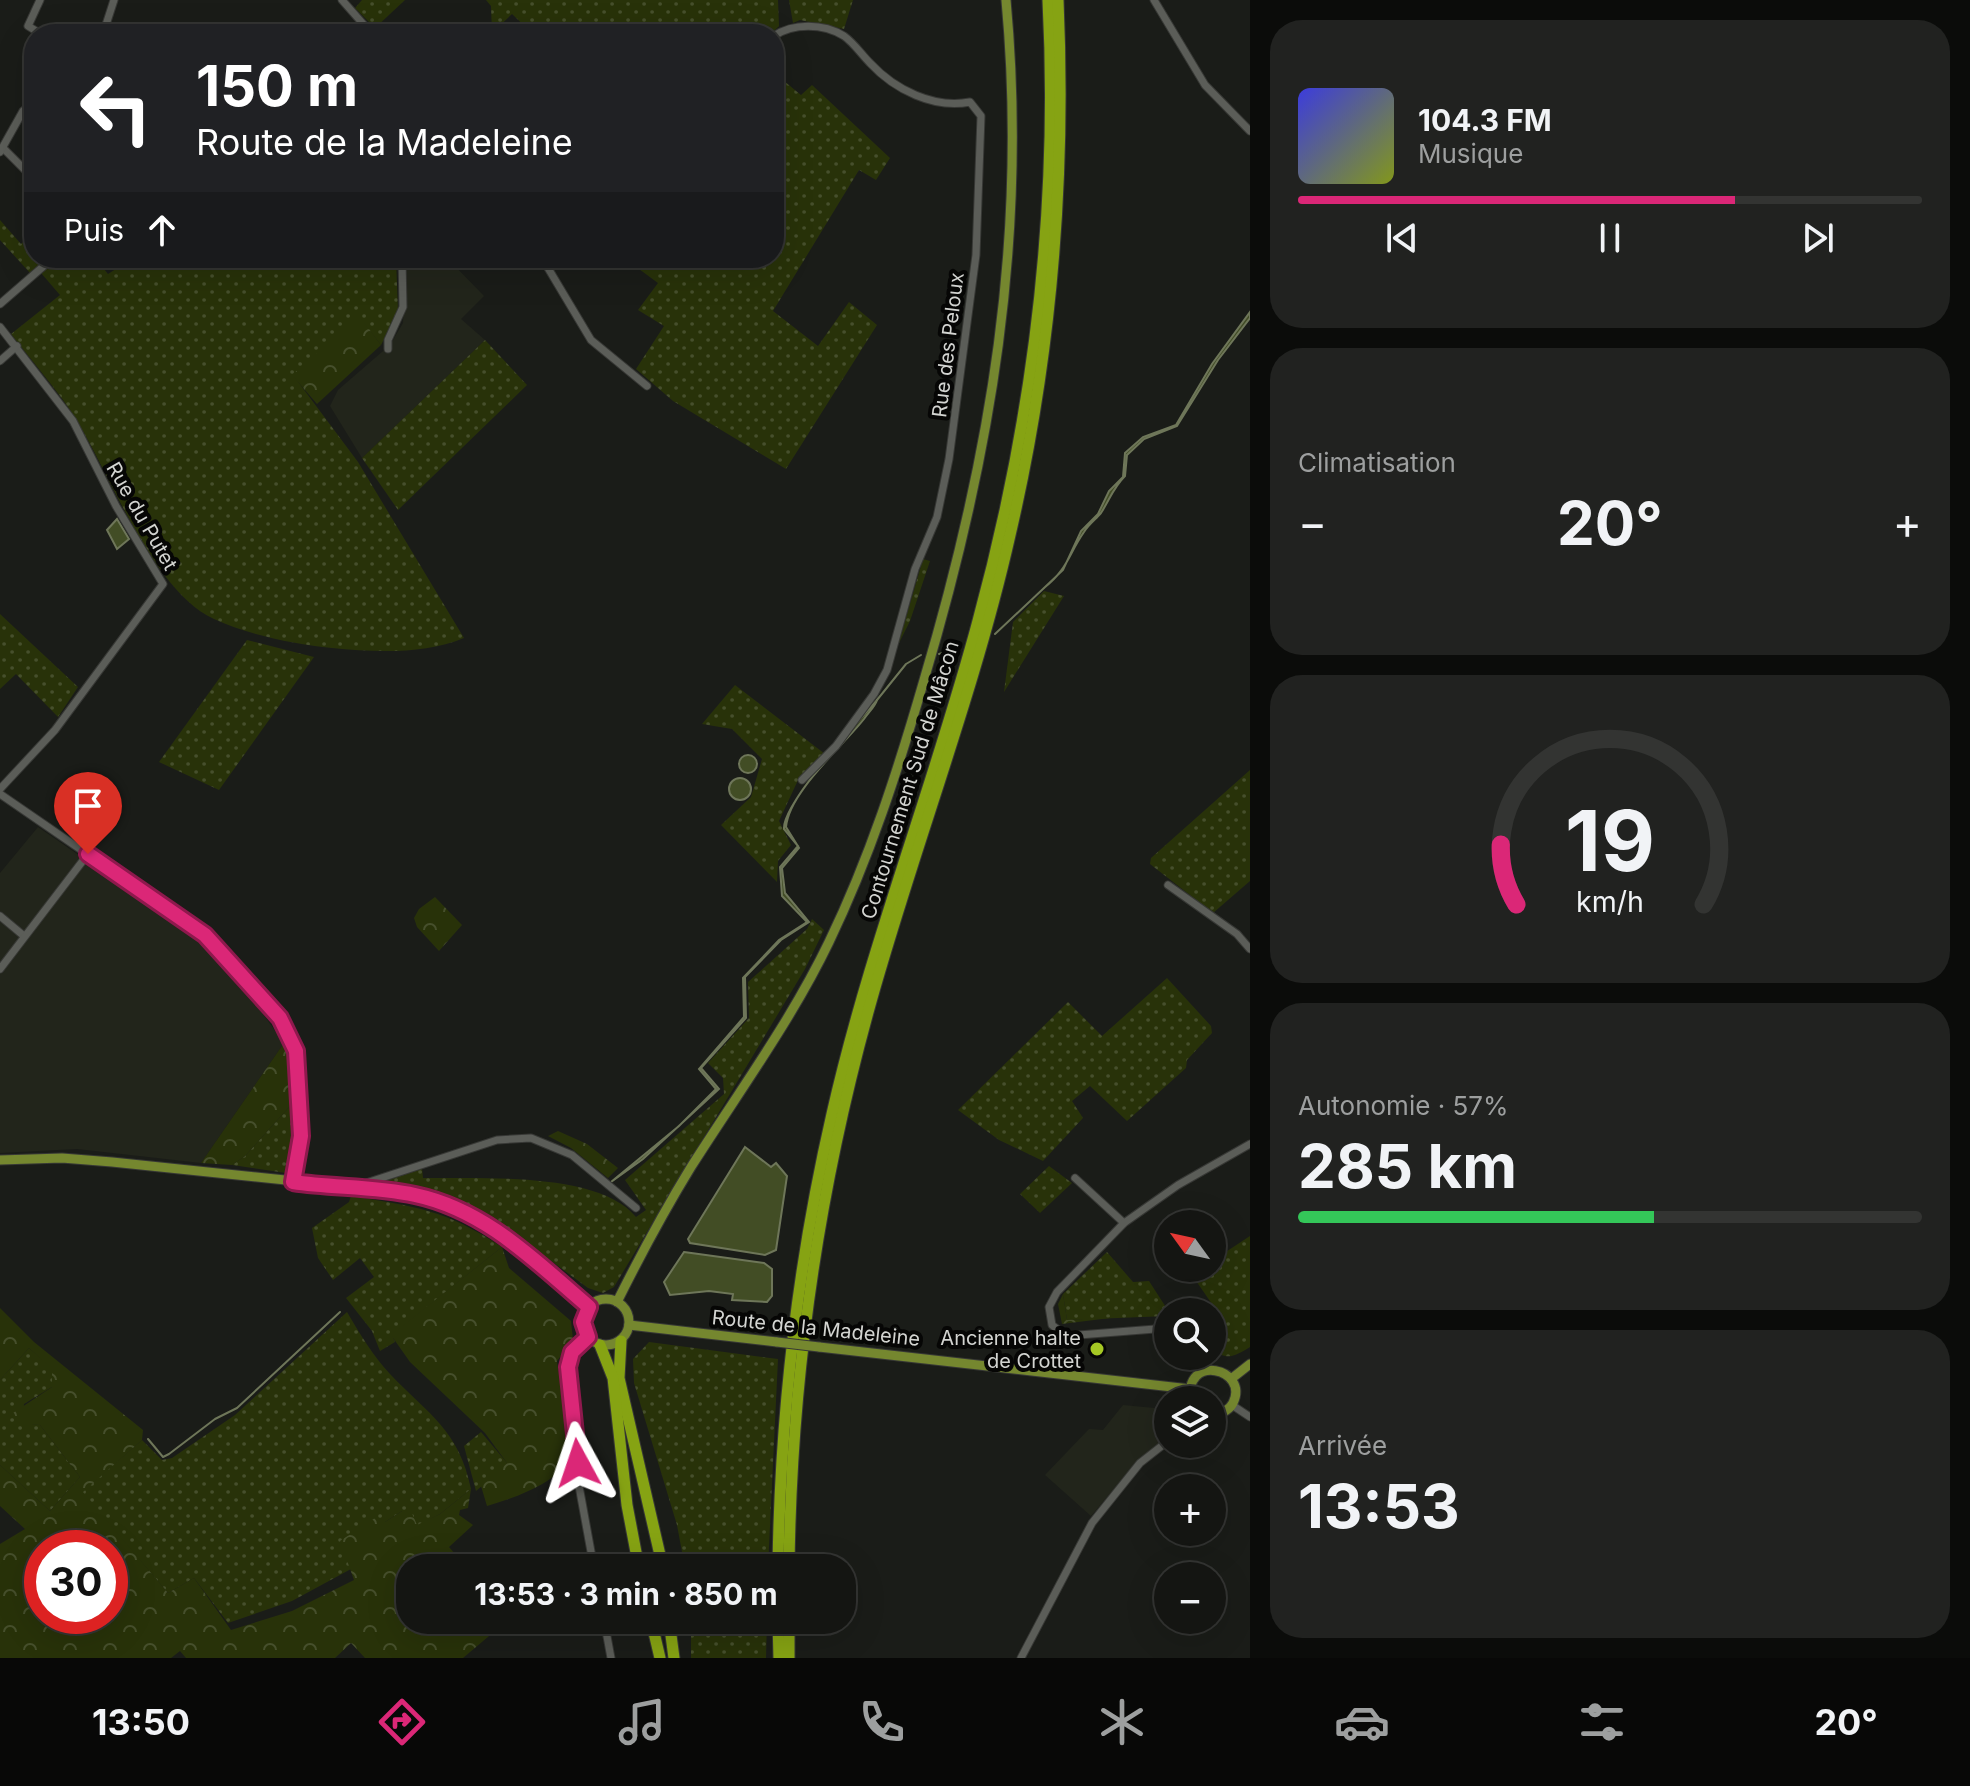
<!DOCTYPE html>
<html lang="fr">
<head>
<meta charset="utf-8">
<style>
	:root { --surface:#141512; --page:#212220; --text:#f1f3f6; --muted:#9d9f9f; --line:#333432; --accent:#db2777 }
	body { margin:0; font-family:Inter,sans-serif; background:var(--page); color:var(--text); height:100vh; display:flex; flex-direction:column; font-size:30px; white-space:nowrap }
	* { box-sizing:border-box; margin:0 }
	p { font-size:26px; color:var(--muted) }
	.icon { flex:none; width:44px; height:44px; fill:none; stroke:currentColor; stroke-width:2; stroke-linecap:round; stroke-linejoin:round }
	.map { position:relative; flex:1; overflow:hidden }
	.panel { display:flex; flex-direction:column; gap:20px; padding:20px; background:#0b0c0a; width:720px }
	.panel>* { flex:none }
	.guide { position:absolute; left:24px; top:24px; width:760px; height:244px; border-radius:32px; box-shadow:0 8px 32px #0002,0 0 0 2px var(--line); background:#202124; color:#fff; overflow:hidden }
	.needle { width:52px; rotate:303deg }
	.buttons { position:absolute; left:1154px; top:1210px; display:grid; gap:16px }
	.buttons a { display:grid; place-items:center; width:72px; height:72px; border-radius:50%; background:var(--surface); box-shadow:0 8px 32px #0002,0 0 0 2px var(--line); font-size:40px }
	.speed { position:absolute; left:24px; top:1530px; display:flex; gap:16px; font-size:40px; font-weight:700; text-align:center }
	.speed>* { display:grid; place-content:center; width:104px; height:104px; border-radius:50%; background:var(--surface); box-shadow:0 8px 32px #0002,0 0 0 2px var(--line); line-height:1 }
	.speed .limit { border:12px solid #d22; background:#fff; color:#111 }
	.pin { position:absolute; display:grid; place-items:center; width:68px; height:68px; color:#fff; margin:-82px -34px; border-radius:50% 50% 50% 0; rotate:-45deg; box-shadow:0 0 8px #0007 }
	.pin .icon { rotate:45deg }
	.me { position:absolute; width:88px; margin:-44px; rotate:355deg; stroke-linejoin:round; filter:drop-shadow(0 0 6px #0008) }
	.turn { display:flex; align-items:center; gap:28px; height:168px; padding:0 40px; font-size:36px }
	.turn .icon { width:104px; height:104px; stroke-width:2.5 }
	.turn b { display:block; font-size:56px; line-height:68px }
	.then { display:flex; align-items:center; height:76px; padding:0 40px; background:#0003; gap:16px; font-size:30px }
	.big { font-size:60px; font-weight:700; line-height:1.1 }
	.panel .card { flex:1; display:flex; flex-direction:column; justify-content:center; gap:12px; min-width:0; padding:0 28px; border-radius:32px; background:var(--page) }
	.panel .dial { align-items:center; gap:0 }
	.dial svg { height:208px; overflow:visible; fill:none; stroke:var(--line); stroke-width:7; stroke-linecap:round; text-anchor:middle }
	.dial text { fill:var(--text); stroke:none }
	.song { display:flex; align-items:center; gap:24px }
	.cover { width:96px; height:96px; border-radius:12px; background:linear-gradient(135deg,hsl(240 70% 55%),hsl(70 70% 35%)) }
	.played { height:8px; border-radius:4px; background:linear-gradient(90deg,var(--accent) 70%,var(--line) 70%) }
	.keys { display:flex; justify-content:space-around; direction:ltr }
	.heat { display:flex; justify-content:space-between; align-items:center; font-size:44px; direction:ltr }
	.charge { height:12px; border-radius:6px; background:linear-gradient(90deg,#34c759 57%,var(--line) 0) }
	.trip { position:absolute; left:396px; top:1554px; width:460px; height:80px; border-radius:32px; background:var(--surface); box-shadow:0 8px 32px #0002,0 0 0 2px var(--line); font-weight:700; line-height:80px; text-align:center }
	.dock { display:flex; height:128px; justify-content:space-around; align-items:center; background:#080807; color:var(--muted) }
	.dock .icon { width:56px; height:56px }
	.dock .selected { color:var(--accent) }
	.dock b { font-size:36px; color:var(--text) }
	main { display:flex; flex:1; min-height:0 }
	.map>svg:first-child { display:block }
</style>
</head>
<body>
<main>
<div class="map">
<svg width="1250" height="1658" viewBox="0 0 1250 1658">
	<defs>
		<pattern id="grass-dots" width="8" height="8" patternUnits="userSpaceOnUse" patternTransform="scale(2)"><rect width="8" height="8" fill="#283209"/><path d="M2 2h.1M6 6h.1" fill="none" stroke="#464f2c" stroke-width="1.8" stroke-linecap="round"/></pattern>
		<pattern id="forest-crowns" width="20" height="18" patternUnits="userSpaceOnUse" patternTransform="scale(2)"><rect width="20" height="18" fill="#283209"/><path d="M2 6a3 3 0 1 1 6 0M12 15a3 3 0 1 1 6 0" fill="none" stroke="#464f2c"/></pattern>
	</defs>
	<rect width="100%" height="100%" fill="#1a1c18"/>
	<g fill="#22251b">
		<polygon points="405,258 447,258 484,296 461,319 485,340 362,458 330,406 338,390 390,345 403,323"/>
		<polygon points="38,827 201,939 229,967 284,1043 201,1163 77,1149 0,1153 0,873"/>
		<polygon points="1123,1405 1165,1409 1168,1438 1136,1463 1091,1516 1045,1475 1089,1429 1103,1430"/>
	</g>
	<g fill="url(#grass-dots)">
		<polygon points="362,0 405,0 375,28 355,8"/>
		<polygon points="486,0 778,0 779,26 771,34 692,34 681,26 675,34 533,34 512,14 492,33 491,6"/>
		<polygon points="789,0 853,0 844,29 800,20 793,23"/>
		<polygon points="784,81 801,95 812,85 890,158 876,180 859,170 773,311 818,346 849,302 877,325 786,469 673,401 636,369 664,326 638,310 658,283 624,258 774,258 774,101 779,105 786,97 776,87"/>
		<polygon points="0,220 21,244 34,232 34,258 46,258 30,273 0,240"/>
		<path d="M61,258H95L108,274L133,258H396L398,311L381,345L360,318L293,375L358,462L464,638C423,655 375,652 332,648C294,644 249,635 214,619C153,591 111,476 77,421C59,391 33,363 11,334L60,295L41,273Z"/>
		<polygon points="485,340 527,385 398,510 362,458"/>
		<polygon points="923,559 930,561 910,621 898,645"/>
		<polygon points="1044,591 1064,596 1004,692 1013,622"/>
		<polygon points="0,614 78,687 58,717 16,674 0,689"/>
		<polygon points="247,640 314,657 219,790 159,762"/>
		<polygon points="735,685 825,754 799,778 779,821 791,845 778,861 777,882 721,825 751,797 762,759 732,729 702,724"/>
		<polygon points="1250,770 1250,881 1213,913 1150,864 1151,858"/>
		<path d="M812,919L824,930L805,969L614,1287L603,1293L588,1288L483,1211L443,1194L376,1183L422,1168L423,1178C479,1179 599,1171 636,1217L646,1210L625,1180L724,1094L723,1078L708,1063L749,1018L748,982L807,929Z"/>
		<polygon points="1167,978 1211,1026 1212,1033 1187,1060 1186,1068 1127,1121 1090,1086 1072,1101 1083,1118 1043,1161 999,1140 958,1110 1068,1002 1102,1036"/>
		<polygon points="291,1105 293,1154 286,1173 232,1165 245,1156"/>
		<polygon points="1049,1166 1072,1183 1040,1213 1020,1194"/>
		<path d="M351,1196C417,1207 444,1209 502,1247L392,1335L395,1342L380,1351L372,1331L346,1298L374,1277L360,1258L333,1280L318,1258L312,1228L349,1202Z"/>
		<path d="M1250,1236V1347C1235,1356 1226,1362 1212,1348V1312H1193L1214,1307L1192,1275L1202,1268H1212V1261Z"/>
		<polygon points="1107,1252 1133,1282 1149,1281 1169,1312 1168,1316 1067,1320 1063,1294"/>
		<path d="M347,1312C360,1334 373,1356 390,1374C429,1415 459,1430 471,1489L440,1514L417,1526L402,1511L385,1522L351,1569L292,1601L228,1623L194,1578L168,1593L82,1492L142,1440L162,1460L172,1458L235,1415Z"/>
		<polygon points="649,1342 778,1359 768,1568 685,1568 677,1525 634,1383 633,1359"/>
		<polygon points="29,1348 52,1368 52,1387 24,1404 22,1423 40,1425 80,1477 50,1511 0,1465 0,1380"/>
		<polygon points="481,1432 508,1464 476,1491 464,1446"/>
		<polygon points="691,1620 767,1620 766,1658 691,1658"/>
	</g>
	<g fill="url(#forest-crowns)" fill-rule="evenodd">
		<polygon points="360,317 381,345 317,404 292,375"/>
		<polygon points="435,897 462,925 439,951 417,927 414,918 419,909"/>
		<polygon points="284,1043 291,1059 291,1105 245,1156 232,1165 201,1163"/>
		<polygon points="558,1131 587,1144 618,1168 608,1178 571,1148 548,1136"/>
		<path d="M502,1247L509,1268L571,1321L573,1340L557,1361C560,1385 572,1433 569,1455C565,1481 509,1500 487,1506L481,1486L507,1463L485,1433L410,1362L391,1335Z"/>
		<polygon points="1063,1294 1067,1320 1118,1317 1062,1324 1058,1304"/>
		<path d="M0,1308L34,1342L143,1430L142,1440L83,1492L168,1593L194,1578L231,1630L292,1611L354,1580L340,1541L375,1518L385,1522L402,1511H411L417,1525L440,1514L471,1489L468,1508L460,1510L459,1515L473,1525L449,1547L467,1568H410V1620H508L463,1658H365L351,1643L335,1658H186L180,1651L171,1658H0V1544L25,1529L0,1506V1465L50,1511L80,1477L40,1425L22,1424L13,1413L52,1387V1369L29,1348L0,1380ZM110,1548V1616H42V1548Z"/>
	</g>
	<g fill="#424d25" stroke="#6e7659" stroke-width="2">
		<path d="M1250,312V318L1218,360L1177,426L1144,439L1127,455L1125,476C1113,488 1110,499 1101,513C1096,519 1088,525 1084,532C1068,555 1068,569 1044,588L1063,570L1081,531L1098,514L1109,491L1123,477L1125,453L1143,437L1176,425L1212,364Z"/>
		<polygon points="117,519 129,539 117,549 107,530"/>
		<path d="M877,700C876,705 869,712 864,719C842,747 789,792 786,827L799,848L782,868L785,893L809,922L781,940L745,977L746,1018L701,1068L719,1089L643,1159L611,1182L679,1126L716,1089L699,1069L744,1017L743,978L779,940L807,922L782,896L780,867L798,846L784,829C782,804 858,722 877,700Z"/>
		<circle cx="748" cy="764" r="9"/>
		<circle cx="740" cy="789" r="11"/>
		<polygon points="745,1147 771,1167 776,1163 787,1176 776,1250 765,1255 690,1243 688,1239"/>
		<polygon points="684,1252 764,1263 772,1269 772,1296 767,1302 732,1300 733,1294 709,1291 670,1295 664,1282"/>
	</g>
	<g fill="none" stroke-linecap="round" stroke-linejoin="round">
		<g stroke="#6e7659" stroke-width="2">
			<polyline points="995,634 1044,588"/>
			<polyline points="939,654 960,648"/>
			<polyline points="877,700 906,664 921,655"/>
			<polyline points="148,1439 163,1457 169,1454 215,1419 237,1408 340,1312"/>
		</g>
		<g stroke="#373835" stroke-width="9">
			<g id="minor">
				<polyline points="40,0 28,26 41,34"/>
				<polyline points="342,0 372,34"/>
				<polyline points="1154,0 1205,85 1250,131"/>
				<polyline points="103,34 114,0"/>
				<path d="M774,36C793,23 823,23 844,36C854,43 861,54 870,63C895,90 934,109 970,102L981,116L976,255L949,459L937,517L915,569L887,670L874,694L836,746L802,780"/>
				<polyline points="3,148 34,179"/>
				<polyline points="0,152 23,111 34,102"/>
				<polyline points="542,258 591,340 647,386"/>
				<polyline points="0,304 53,258"/>
				<polyline points="0,327 73,421 116,506 163,584 55,730 0,789"/>
				<polyline points="388,349 388,340 403,307 402,258"/>
				<polyline points="0,361 17,346"/>
				<polyline points="0,794 205,935 280,1018 296,1051 301,1136 293,1182"/>
				<polyline points="1168,885 1237,934 1250,949"/>
				<polyline points="0,916 24,936"/>
				<polyline points="0,969 88,854"/>
				<polyline points="1075,1178 1124,1223"/>
				<polyline points="357,1186 497,1140 531,1138 572,1155 636,1208"/>
				<polyline points="1168,1328 1066,1336 1052,1325 1049,1307 1057,1292 1124,1223 1178,1185 1250,1144"/>
				<polyline points="588,1337 572,1352 568,1367 579,1486 594,1568"/>
				<polyline points="1202,1356 1206,1371"/>
				<polyline points="1232,1405 1250,1417"/>
				<polyline points="604,1620 611,1658"/>
				<polyline points="1021,1658 1092,1523 1140,1463 1168,1441"/>
			</g>
		</g>
		<g stroke="#373835" stroke-width="11">
			<g id="major">
				<polyline points="0,1160 62,1158 112,1162 382,1190 440,1202 467,1213 503,1234 589,1307"/>
				<circle cx="606" cy="1322" r="23"/>
				<path d="M617,1302C640,1256 664,1211 691,1167C738,1093 791,1021 829,942C870,857 898,770 924,680C991,455 1028,236 1006,0"/>
				<polyline points="629,1325 777,1342"/>
				<polyline points="819,1347 1190,1389"/>
				<polyline points="1231,1379 1250,1364"/>
				<path d="M1191,1400C1183,1353 1250,1368 1233,1403C1229,1411 1221,1414 1212,1416"/>
			</g>
		</g>
		<g stroke="#373835" stroke-width="13">
			<g id="highway">
				<polyline points="621,1341 619,1378 663,1568"/>
				<polyline points="600,1345 613,1378 627,1505 639,1568"/>
				<path d="M778,1568C780,1415 798,1262 832,1114C870,946 934,786 978,621C1033,419 1059,209 1048,0"/>
				<path d="M789,1568C791,1377 819,1188 870,1005C914,847 974,694 1010,535C1051,360 1066,180 1058,0"/>
				<polyline points="651,1620 660,1658"/>
				<polyline points="669,1620 674,1658"/>
				<polyline points="778,1620 779,1658"/>
				<polyline points="789,1620 789,1658"/>
			</g>
		</g>
		<use href="#minor" stroke="#5b5d58" stroke-width="7"/>
		<use href="#major" stroke="#75872f" stroke-width="9"/>
		<use href="#highway" stroke="#86a313" stroke-width="11"/>
		<g stroke="#373835" stroke-width="11" stroke-linecap="butt">
			<polyline id="major-bridge" points="777,1342 819,1347"/>
		</g>
		<use href="#major-bridge" stroke="#75872f" stroke-width="9"/>
	</g>
	<g fill="none" stroke-linecap="round" stroke-linejoin="round">
		<g stroke="#8e194d" stroke-width="20">
			<path id="route" d="M88,854L205,935L280,1018L296,1051L301,1136L293,1182C333,1188 375,1186 415,1195C486,1210 535,1261 589,1307L583,1322L588,1337L572,1352L568,1367L578,1463"/>
		</g>
		<use href="#route" stroke="#db2777" stroke-width="14"/>
	</g>
	<circle fill="#a5c824" stroke="#060605" stroke-width="3" cx="1097" cy="1349" r="8"/>
	<g text-anchor="middle" stroke-width="8" stroke-linejoin="round" paint-order="stroke">
		<g font-size="20" fill="#d3d4d1" stroke="#060605">
			<text transform="translate(948 345) rotate(-83)" y="7">Rue des Peloux</text>
			<text transform="translate(142 516) rotate(60)" y="7">Rue du Putet</text>
			<text transform="translate(910 780) rotate(-73)" y="7">Contournement Sud de Mâcon</text>
			<text transform="translate(816 1328) rotate(6)" y="7">Route de la Madeleine</text>
		</g>
		<g font-size="20" fill="#d3d4d1" stroke="#060605" text-anchor="end">
			<text x="1081" y="1345">Ancienne halte<tspan x="1081" dy="23">de Crottet</tspan></text>
		</g>
	</g>
</svg>
<div class="buttons">
<a><svg class="needle" viewBox="-14 -14 28 28"><path d="M0-13l5 13h-10z" fill="#e53935"/><path d="M0 13l5-13h-10z" fill="#9d9f9f"/></svg></a>
<a><svg class="icon" aria-label="search" viewBox="0 0 24 24"><circle cx="10" cy="10" r="6"/><path d="M15 15l6 6"/></svg></a>
<a><svg class="icon" aria-label="layers" viewBox="0 0 24 24"><path d="M12 4l9 5-9 5-9-5zM3 14l9 5 9-5"/></svg></a>
<a>+</a>
<a>−</a>
</div>
<div class="speed"><div class="limit">30</div></div>
<div class="pin" style="left:88px;top:854px;background:#d93025"><svg class="icon" aria-label="arrive" viewBox="0 0 24 24"><path d="M6 21V4h12l-3 4 3 4H6"/></svg></div>
<svg class="me" style="left:578px;top:1463px" viewBox="-20 -20 40 40"><path d="M0-17L14 15 0 8-14 15z" fill="#db2777" stroke="#fff" stroke-width="4"/></svg>
<div class="trip">13:53 · 3 min · 850 m</div>
<div class="guide">
<div class="turn"><svg class="icon" aria-label="left" viewBox="0 0 24 24"><path d="M17 20v-9H6M10 6l-5 5 5 5"/></svg><div><b>150 m</b>Route de la Madeleine</div></div>
<div class="then">Puis<svg class="icon" aria-label="ahead" viewBox="0 0 24 24"><path d="M12 20V5M6 11l6-6 6 6"/></svg></div>
</div>
</div>
<section class="panel">
<div class="card">
<div class="song"><i class="cover"></i><div><b>104.3 FM</b><p>Musique</p></div></div>
<div class="played"></div>
<div class="keys"><svg class="icon" aria-label="previous" viewBox="0 0 24 24"><path d="M18 5L8 12l10 7zM5 5v14"/></svg><svg class="icon" aria-label="pause" viewBox="0 0 24 24"><path d="M8 5v14M16 5v14"/></svg><svg class="icon" aria-label="next" viewBox="0 0 24 24"><path d="M6 5l10 7-10 7zM19 5v14"/></svg></div>
</div>
<div class="card"><p>Climatisation</p>
<div class="heat"><a>−</a><b class="big">20°</b><a>+</a></div>
</div>
<div class="card dial"><svg viewBox="0 0 100 80">
<path d="M14 69A42 42 0 1 1 86 69"/>
<path d="M14 69A42 42 0 0 1 8 46" stroke="#db2777"/>
<text x="50" y="56" font-size="32" font-weight="700">19</text>
<text x="50" y="72" font-size="11">km/h</text>
</svg></div>
<div class="card"><p>Autonomie · 57%</p><b class="big">285 km</b><div class="charge"></div></div>
<div class="card"><p>Arrivée</p><b class="big">13:53</b></div>
</section>
</main>
<nav class="dock">
<b>13:50</b>
<svg class="icon selected" aria-label="directions" viewBox="0 0 24 24"><path d="M12 3l9 9-9 9-9-9zM9 14v-3h6M13 9l2 2-2 2"/></svg>
<svg class="icon" aria-label="music" viewBox="0 0 24 24"><path d="M9 18V5l10-2v13"/><circle cx="6" cy="18" r="3"/><circle cx="16" cy="16" r="3"/></svg>
<svg class="icon" aria-label="phone" viewBox="0 0 24 24"><path d="M5 4h4l2 5-3 2q2 4 5 5l2-3 5 2v4C11 20 4 13 5 4z"/></svg>
<svg class="icon" aria-label="climate" viewBox="0 0 24 24"><path d="M12 3v18M4 7l16 10M4 17L20 7"/></svg>
<svg class="icon" aria-label="car" viewBox="0 0 24 24"><path d="M5 17H2v-5l4-1 3-4h7l3 4 3 1v5h-3M9 17h6M6 11h13"/><circle cx="7" cy="17" r="2"/><circle cx="17" cy="17" r="2"/></svg>
<svg class="icon" aria-label="filters" viewBox="0 0 24 24"><path d="M4 7h16M4 17h16"/><circle cx="9" cy="7" r="2"/><circle cx="15" cy="17" r="2"/></svg>
<b>20°</b>
</nav>
</body>
</html>
